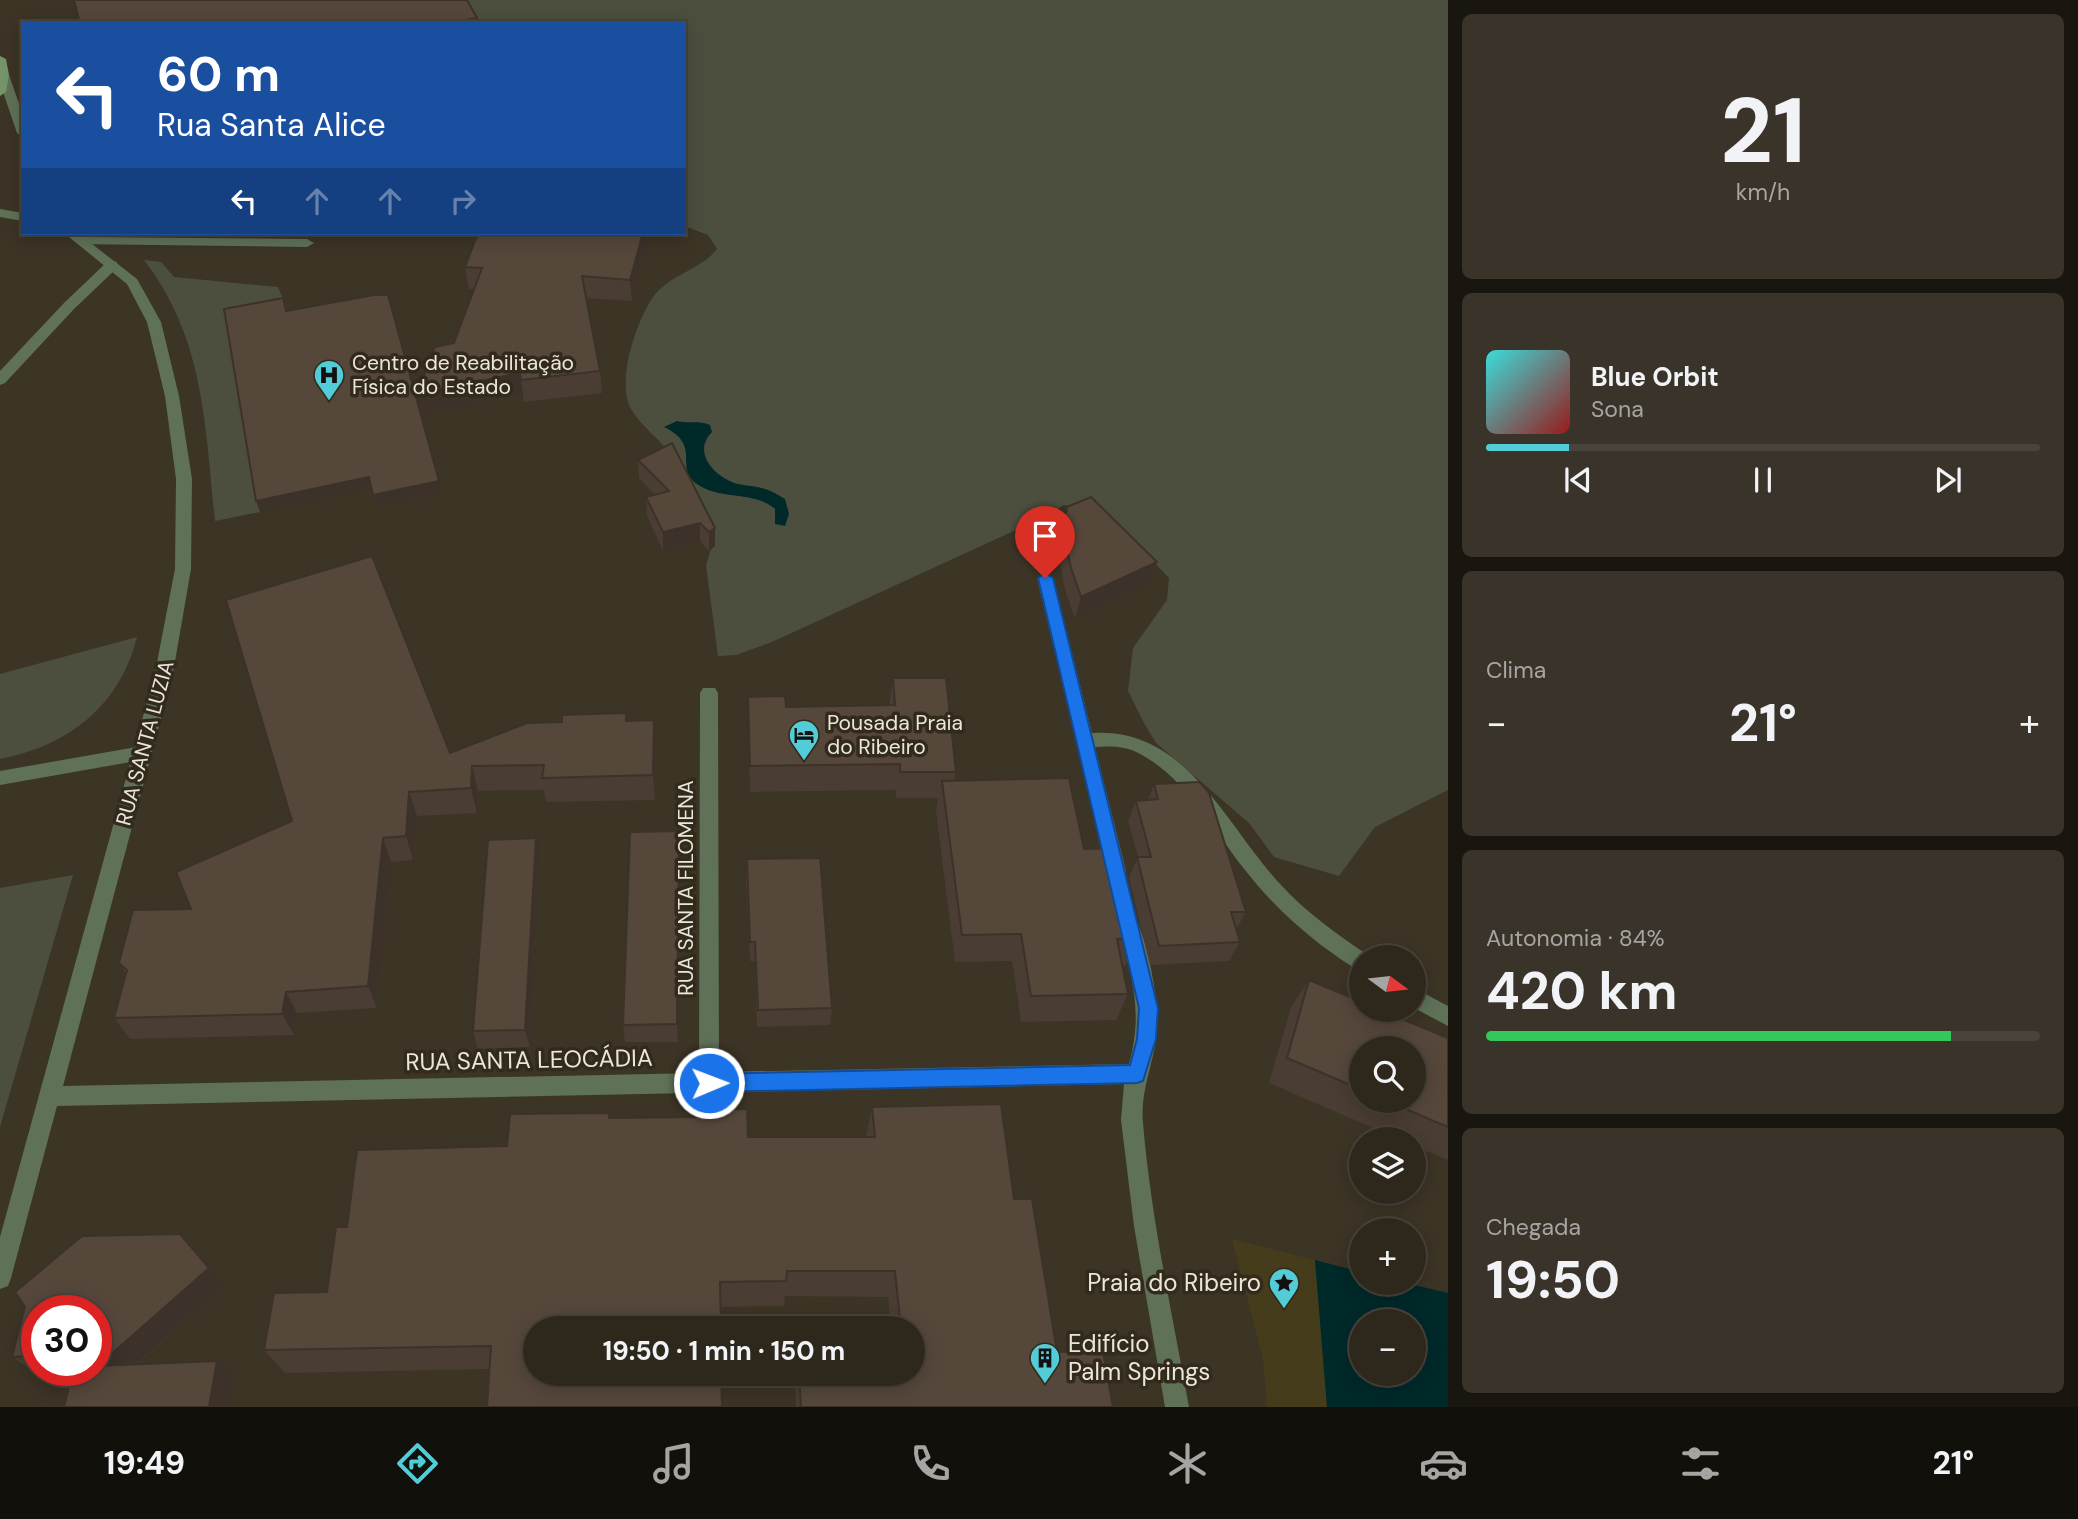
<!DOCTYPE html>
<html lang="pt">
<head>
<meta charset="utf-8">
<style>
	:root { --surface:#2d271c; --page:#393329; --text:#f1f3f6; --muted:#a7a5a3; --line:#48443b; --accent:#52ccd6 }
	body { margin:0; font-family:"DM Sans",sans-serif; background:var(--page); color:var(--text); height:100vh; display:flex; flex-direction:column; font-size:26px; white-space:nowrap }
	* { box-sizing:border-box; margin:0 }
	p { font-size:23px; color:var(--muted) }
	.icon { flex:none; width:38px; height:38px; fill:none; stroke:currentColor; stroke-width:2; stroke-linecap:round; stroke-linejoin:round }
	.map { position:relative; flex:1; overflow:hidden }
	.side { display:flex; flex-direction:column; gap:14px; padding:14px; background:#19150f; width:630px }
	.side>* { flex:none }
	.banner { position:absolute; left:21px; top:21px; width:665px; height:214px; border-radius:0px; box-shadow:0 4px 18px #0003,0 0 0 2px var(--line); background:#1a4fa0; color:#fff; overflow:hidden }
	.needle { width:46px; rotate:105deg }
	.tools { position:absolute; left:1349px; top:945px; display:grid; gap:14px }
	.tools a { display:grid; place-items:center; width:77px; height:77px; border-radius:50%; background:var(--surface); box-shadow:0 4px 18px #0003,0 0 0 2px var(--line); font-size:35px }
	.speed { position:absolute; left:21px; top:1295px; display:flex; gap:14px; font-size:35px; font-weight:700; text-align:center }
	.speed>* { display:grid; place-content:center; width:91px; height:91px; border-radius:50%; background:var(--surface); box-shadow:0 4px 18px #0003,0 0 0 2px var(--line); line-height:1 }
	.speed .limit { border:10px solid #d22; background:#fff; color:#111 }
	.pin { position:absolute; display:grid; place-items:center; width:60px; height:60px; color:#fff; margin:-72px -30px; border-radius:50% 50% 50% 0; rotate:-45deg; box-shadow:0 0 7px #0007 }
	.pin .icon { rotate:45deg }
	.me { position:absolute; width:77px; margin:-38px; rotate:89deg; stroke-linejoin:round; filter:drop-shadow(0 0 5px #0008) }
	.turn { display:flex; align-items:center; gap:24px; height:147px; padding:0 21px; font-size:32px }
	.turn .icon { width:91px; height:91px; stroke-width:2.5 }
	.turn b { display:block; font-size:49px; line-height:60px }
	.lanes { display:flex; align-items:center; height:66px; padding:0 21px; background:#0003; justify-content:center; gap:35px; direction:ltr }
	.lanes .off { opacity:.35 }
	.big { font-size:52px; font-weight:700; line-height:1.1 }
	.side .tile { flex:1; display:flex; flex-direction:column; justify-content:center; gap:10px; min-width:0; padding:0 24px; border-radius:10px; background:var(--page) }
	.side .dial { align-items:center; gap:0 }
	.dial b { font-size:91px; line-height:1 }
	.song { display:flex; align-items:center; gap:21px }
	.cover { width:84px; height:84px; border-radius:10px; background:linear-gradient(135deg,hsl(180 70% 55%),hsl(0 70% 35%)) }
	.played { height:7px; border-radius:4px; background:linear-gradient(90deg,var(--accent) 15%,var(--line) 15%) }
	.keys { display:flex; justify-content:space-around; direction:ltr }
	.heat { display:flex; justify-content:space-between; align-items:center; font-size:38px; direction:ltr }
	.charge { height:10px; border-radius:5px; background:linear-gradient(90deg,#34c759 84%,var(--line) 0) }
	.trip { position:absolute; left:523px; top:1316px; width:402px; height:70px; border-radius:35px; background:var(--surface); box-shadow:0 4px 18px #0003,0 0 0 2px var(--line); font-weight:700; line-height:70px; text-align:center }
	.menu { display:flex; height:112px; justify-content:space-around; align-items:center; background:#12100b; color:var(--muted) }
	.menu .icon { width:49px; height:49px }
	.menu .current { color:var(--accent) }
	.menu b { font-size:32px; color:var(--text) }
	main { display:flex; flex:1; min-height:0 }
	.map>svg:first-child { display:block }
</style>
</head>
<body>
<main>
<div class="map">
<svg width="1448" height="1407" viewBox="0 0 1448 1407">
	<rect width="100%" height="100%" fill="#3c3425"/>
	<g fill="#4c4f3e">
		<path d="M437,0H1448V790L1375,827L1339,876L1274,857L1249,823L1156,743L1144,723L1128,691L1133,648L1167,600L1169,578C1140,547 1107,511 1063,505L1053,513L772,642L736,655L718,656L706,565L714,540C701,513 690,483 673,458C662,440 642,428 631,409C616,381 636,322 653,297C670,274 701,270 717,249L708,235L684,226V23H484Z"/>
		<path d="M144,260L161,262L174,277L278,287L287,309L228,320L260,512L215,521C205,427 205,339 144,260Z"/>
		<path d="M137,637C120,706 68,746 0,759V674Z"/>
		<polygon points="73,875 0,1127 0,888"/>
	</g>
	<polygon fill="#453c1c" points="1232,1239 1315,1260 1327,1407 1267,1407 1263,1359"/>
	<g fill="#00292a" fill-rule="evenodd">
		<path d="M677,421C689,424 699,420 710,425L712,432C691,453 716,478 738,484C747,486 756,486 765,489C772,491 778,495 785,499L789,514L785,526L775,524V509C753,490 721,501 697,484C673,467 703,446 664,427Z"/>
		<path d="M1315,1260L1361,1272L1362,1283H1406L1448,1293V1407H1327ZM1362,1321H1414V1374H1362Z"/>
	</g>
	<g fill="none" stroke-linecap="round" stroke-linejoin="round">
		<g fill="#5f7258" fill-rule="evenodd">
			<polygon points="82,237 307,239 314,243 307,247 77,244 77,238"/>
			<polygon points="112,261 117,262 117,268 74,309 5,383 0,385 0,371 64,303 107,262"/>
			<polygon points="142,746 148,748 151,753 148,758 142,760 0,785 0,771"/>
		</g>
		<g fill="#5f7258" fill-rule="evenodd">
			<polygon points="0,72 9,75 23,115 23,137 17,133 0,83"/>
			<polygon points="0,209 23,213 23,221 0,217"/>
			<path d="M64,233H78L137,279L161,322L179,396L192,479L191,569L173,673L63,1086L699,1073L700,693L703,688H715L718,693L719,1072L1129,1064C1144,1008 1131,979 1119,925L1122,919L1129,916L1136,919C1149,946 1161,1009 1156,1039C1152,1068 1140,1093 1143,1123C1151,1218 1172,1313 1189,1407H1165L1134,1226L1121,1120L1124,1084L57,1106L11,1278L8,1286L0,1289V1237L155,673L175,569L176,479L165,396L147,322L127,284Z"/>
			<path d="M1045,572L1053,578L1092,733C1187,726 1226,827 1282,886C1307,913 1338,935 1369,956L1362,957V971C1347,965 1334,954 1321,945C1292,923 1267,898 1245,870C1214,831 1187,780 1142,755C1127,746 1112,746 1095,747L1126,871L1123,877L1116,879L1109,877L1037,578Z"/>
			<polygon points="1414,988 1448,1006 1448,1026 1414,1008"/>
		</g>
		<polygon fill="#75946a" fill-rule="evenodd" points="0,56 6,59 9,75 6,92 0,96"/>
	</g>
	<g fill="#4a3d33" fill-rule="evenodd">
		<polygon points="478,233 646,233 647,243 632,301 586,298 600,371 602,393 524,402 523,394 422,415 454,343 474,289 469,289 465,267"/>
		<polygon points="672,443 715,546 709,551 700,541 663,551 647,516 646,497 655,495 639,478 638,460"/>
		<polygon points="1067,507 1150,584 1075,618 1065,590 1058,552"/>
		<polygon points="893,678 956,772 954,781 1084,849 1138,938 1125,966 1122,966 1128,994 1116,1020 1021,1022 1012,961 955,962 936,811 938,798 896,798 896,790 750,792 748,723 748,697 786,707 889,705"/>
		<polygon points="626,713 627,721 656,745 655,800 546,802 544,790 478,791 477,813 417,816 413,860 391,862 377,1008 297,1013 294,1035 130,1039 114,1018 126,973 119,963 191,909 450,753 562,722"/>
		<polygon points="1154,784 1246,912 1236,930 1240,942 1229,961 1150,965 1129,877 1138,857 1128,821 1136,801 1148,800"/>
		<polygon points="680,851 678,1042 625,1042 623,1025"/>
		<polygon points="540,858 530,1047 478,1049 473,1031"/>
		<polygon points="747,859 832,1008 830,1025 757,1027 755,961 750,961 746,879"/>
		<path d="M1309,980L1448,1038V1160L1414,1146V1139H1399L1269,1083L1291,1007ZM1362,1048L1414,1101H1362Z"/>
		<polygon points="872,1107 1014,1199 1057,1352 1113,1407 796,1407 795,1374 914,1374 914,1328 891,1328 888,1297 785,1296 784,1306 721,1307 490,1369 285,1373 264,1350 327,1292 347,1227 507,1146 610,1118 748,1137 866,1137"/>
		<path d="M196,1252L224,1286L136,1365L233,1376L228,1407H64L73,1371L34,1372L12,1357L25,1307ZM37,1311L96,1370H37Z"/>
	</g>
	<g fill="#3c3229">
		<polygon points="477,18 478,23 450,23"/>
		<polygon points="643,233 646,233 647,243 632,301 630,280"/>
		<polygon points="520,373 523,394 422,415 417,394"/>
		<polygon points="369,477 372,488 260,512 256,501"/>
		<polygon points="439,481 441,492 376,506 373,495"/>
		<polygon points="700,523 700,541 663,551 663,532"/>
		<polygon points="715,528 715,546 709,551 709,532"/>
		<polygon points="1157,562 1150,584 1075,618 1081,597"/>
		<polygon points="654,720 656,745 655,800 653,775"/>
		<polygon points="472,766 478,791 477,813 471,788"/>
		<polygon points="409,792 417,816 413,860 406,836"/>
		<polygon points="679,831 680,851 678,1042 677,1024"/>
		<polygon points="383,838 391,862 377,1008 368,986"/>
		<polygon points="536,838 540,858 530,1047 525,1030"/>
		<polygon points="286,992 297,1013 294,1035 282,1014"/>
		<polygon points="180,1234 224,1286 117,1381 98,1366"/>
		<polygon points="217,1361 233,1376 228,1407 209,1407"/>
	</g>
	<g fill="#56473b" stroke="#3c3229" stroke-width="2">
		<polygon points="74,0 467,0 477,18 450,23 80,23"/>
		<polygon points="478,233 643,233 630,280 582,276 600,371 521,380 520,373 417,394 435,347 454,343 482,268 465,267"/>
		<polygon points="374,295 388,295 439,481 373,495 369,477 256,501 224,309 283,298 286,311"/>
		<polygon points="672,443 715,528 709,532 700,523 663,532 646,497 669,491 638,460"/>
		<polygon points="1091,497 1157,562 1081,597 1071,568 1063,530 1067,507"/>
		<polygon points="372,556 450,753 527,723 562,722 562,715 626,713 626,721 654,720 653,775 542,778 544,765 472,766 471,788 409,792 406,836 383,838 368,986 286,992 282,1014 114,1018 127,970 119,963 133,910 191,909 176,872 292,821 226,600"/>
		<polygon points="893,678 946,678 956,772 900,772 900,764 750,766 748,697 785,696 786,707 895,705"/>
		<polygon points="1069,778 1084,849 1116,848 1138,938 1117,939 1128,994 1031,996 1021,934 962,935 942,781"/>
		<polygon points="1200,782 1209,793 1246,912 1231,912 1240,942 1159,946 1137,857 1151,857 1136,801 1158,799 1154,784"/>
		<polygon points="679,831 677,1024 623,1025 630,832"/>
		<polygon points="536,838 525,1030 473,1031 488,840"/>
		<polygon points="820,858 832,1008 758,1010 755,942 750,942 747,859"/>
		<polygon points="1309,980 1362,1002 1362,1010 1380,1010 1448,1038 1448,1127 1387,1101 1414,1101 1414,1048 1362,1048 1362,1090 1287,1058"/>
		<polygon points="1001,1104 1014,1199 1032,1199 1057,1352 1103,1351 1113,1407 801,1407 799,1374 914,1374 914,1328 901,1328 895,1271 787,1271 786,1281 720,1282 721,1328 536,1328 536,1374 721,1374 722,1407 487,1407 491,1346 264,1350 274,1293 327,1292 336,1227 347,1227 357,1150 507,1146 510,1114 609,1113 609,1118 701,1117 701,1110 747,1109 748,1137 875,1137 872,1107"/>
		<polygon points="180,1234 209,1268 98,1366 217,1361 209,1407 64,1407 73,1370 96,1370 96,1311 37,1311 37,1356 12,1357 25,1307 15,1292 82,1236"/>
	</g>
	<polygon fill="#1a73e8" stroke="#114b97" stroke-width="2" points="1045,573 1053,578 1158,1008 1156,1039 1143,1081 1137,1083 709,1092 703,1089 700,1083 703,1076 709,1074 1130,1065 1137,1039 1139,1008 1038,578"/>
	<defs>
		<g id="hospital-pin" transform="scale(1.575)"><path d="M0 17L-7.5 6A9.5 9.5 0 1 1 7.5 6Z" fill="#52ccd6" stroke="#322a1b"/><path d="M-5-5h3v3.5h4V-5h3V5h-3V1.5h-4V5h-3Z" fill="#111"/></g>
		<g id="hotel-pin" transform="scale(1.575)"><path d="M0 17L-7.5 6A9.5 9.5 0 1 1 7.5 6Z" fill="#52ccd6" stroke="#322a1b"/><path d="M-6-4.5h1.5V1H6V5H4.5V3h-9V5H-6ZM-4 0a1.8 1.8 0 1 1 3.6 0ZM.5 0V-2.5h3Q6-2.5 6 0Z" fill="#111"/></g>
		<g id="sight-pin" transform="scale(1.575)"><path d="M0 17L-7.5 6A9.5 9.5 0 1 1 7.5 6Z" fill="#52ccd6" stroke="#322a1b"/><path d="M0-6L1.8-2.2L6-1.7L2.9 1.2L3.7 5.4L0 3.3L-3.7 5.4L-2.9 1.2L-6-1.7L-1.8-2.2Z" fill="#111"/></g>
		<g id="building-pin" transform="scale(1.575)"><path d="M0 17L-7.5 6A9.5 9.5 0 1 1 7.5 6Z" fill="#52ccd6" stroke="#322a1b"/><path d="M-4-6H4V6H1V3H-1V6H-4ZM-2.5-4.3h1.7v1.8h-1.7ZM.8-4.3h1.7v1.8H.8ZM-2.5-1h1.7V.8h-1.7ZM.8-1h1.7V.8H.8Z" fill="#111"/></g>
	</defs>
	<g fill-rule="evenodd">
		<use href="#hospital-pin" x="329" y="375"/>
		<use href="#hotel-pin" x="804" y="735"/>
		<use href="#sight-pin" x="1284" y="1283"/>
		<use href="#building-pin" x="1045" y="1358"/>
	</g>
	<g text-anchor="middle" stroke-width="7" stroke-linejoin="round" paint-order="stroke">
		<g font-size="21" fill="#ebe6dc" stroke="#322a1b" text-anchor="start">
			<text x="352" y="370">Centro de Reabilitação<tspan x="352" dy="24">Física do Estado</tspan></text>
			<text x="827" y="730">Pousada Praia<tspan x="827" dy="24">do Ribeiro</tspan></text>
		</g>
		<g font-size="21" fill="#ebe6dc" stroke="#322a1b">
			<text transform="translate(145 743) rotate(-75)" y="7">RUA SANTA LUZIA</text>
			<text transform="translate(686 888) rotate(-90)" y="7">RUA SANTA FILOMENA</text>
		</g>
		<g font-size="24" fill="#ebe6dc" stroke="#322a1b">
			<text transform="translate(529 1060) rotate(-1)" y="8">RUA SANTA LEOCÁDIA</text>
		</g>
		<g font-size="24" fill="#ebe6dc" stroke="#322a1b" text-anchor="end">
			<text x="1261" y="1291">Praia do Ribeiro</text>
			<text x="1068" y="1352" text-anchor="start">Edifício<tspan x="1068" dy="28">Palm Springs</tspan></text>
		</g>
	</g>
</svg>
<div class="tools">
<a><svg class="needle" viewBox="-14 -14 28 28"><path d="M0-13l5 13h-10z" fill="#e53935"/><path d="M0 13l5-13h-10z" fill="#a7a5a3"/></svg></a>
<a><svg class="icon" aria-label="search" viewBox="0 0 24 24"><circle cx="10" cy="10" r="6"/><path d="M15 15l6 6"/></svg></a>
<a><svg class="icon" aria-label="layers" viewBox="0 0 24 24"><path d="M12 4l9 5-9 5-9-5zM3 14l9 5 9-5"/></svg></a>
<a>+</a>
<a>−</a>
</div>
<div class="speed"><div class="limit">30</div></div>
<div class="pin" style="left:1045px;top:578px;background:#d93025"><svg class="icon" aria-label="arrive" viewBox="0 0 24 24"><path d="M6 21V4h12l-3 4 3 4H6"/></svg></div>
<svg class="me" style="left:709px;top:1083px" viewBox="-20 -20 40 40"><circle r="17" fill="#1a73e8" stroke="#fff" stroke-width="3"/><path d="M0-11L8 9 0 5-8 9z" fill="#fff"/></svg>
<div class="trip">19:50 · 1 min · 150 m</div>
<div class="banner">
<div class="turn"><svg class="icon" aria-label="left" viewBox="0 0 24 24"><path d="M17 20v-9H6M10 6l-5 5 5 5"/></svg><div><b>60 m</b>Rua Santa Alice</div></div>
<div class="lanes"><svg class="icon" aria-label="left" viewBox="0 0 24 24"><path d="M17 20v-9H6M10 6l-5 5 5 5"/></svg><svg class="icon off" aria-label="ahead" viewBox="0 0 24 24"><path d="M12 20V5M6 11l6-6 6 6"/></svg><svg class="icon off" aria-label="ahead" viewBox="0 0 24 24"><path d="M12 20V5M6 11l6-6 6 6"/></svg><svg class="icon off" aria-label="right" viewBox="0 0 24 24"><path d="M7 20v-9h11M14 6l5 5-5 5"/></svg></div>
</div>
</div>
<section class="side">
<div class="tile dial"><b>21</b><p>km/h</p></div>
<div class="tile">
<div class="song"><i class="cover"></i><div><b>Blue Orbit</b><p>Sona</p></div></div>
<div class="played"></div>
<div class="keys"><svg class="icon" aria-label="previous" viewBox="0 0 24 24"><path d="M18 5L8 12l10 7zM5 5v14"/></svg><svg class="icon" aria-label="pause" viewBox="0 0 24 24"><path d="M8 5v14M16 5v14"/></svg><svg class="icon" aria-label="next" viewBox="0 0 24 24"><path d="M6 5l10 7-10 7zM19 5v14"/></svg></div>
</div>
<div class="tile"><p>Clima</p>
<div class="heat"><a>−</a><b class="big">21°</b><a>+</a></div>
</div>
<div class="tile"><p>Autonomia · 84%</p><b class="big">420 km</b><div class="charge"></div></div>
<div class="tile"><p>Chegada</p><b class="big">19:50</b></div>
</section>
</main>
<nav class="menu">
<b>19:49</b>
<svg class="icon current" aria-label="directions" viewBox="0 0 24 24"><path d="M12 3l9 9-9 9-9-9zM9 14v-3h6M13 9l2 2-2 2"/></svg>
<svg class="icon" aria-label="music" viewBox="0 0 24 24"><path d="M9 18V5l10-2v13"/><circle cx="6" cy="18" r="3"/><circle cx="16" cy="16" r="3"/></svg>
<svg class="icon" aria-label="phone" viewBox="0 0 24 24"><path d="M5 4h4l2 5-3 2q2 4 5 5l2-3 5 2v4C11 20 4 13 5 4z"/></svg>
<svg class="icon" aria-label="climate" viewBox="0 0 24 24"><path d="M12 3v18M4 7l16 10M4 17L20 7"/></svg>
<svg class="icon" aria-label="car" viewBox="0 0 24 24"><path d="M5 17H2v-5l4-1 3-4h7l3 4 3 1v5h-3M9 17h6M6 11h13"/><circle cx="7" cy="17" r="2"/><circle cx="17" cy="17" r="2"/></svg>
<svg class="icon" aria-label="filters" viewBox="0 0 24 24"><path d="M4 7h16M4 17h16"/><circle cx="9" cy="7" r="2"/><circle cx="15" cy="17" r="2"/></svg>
<b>21°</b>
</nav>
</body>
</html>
